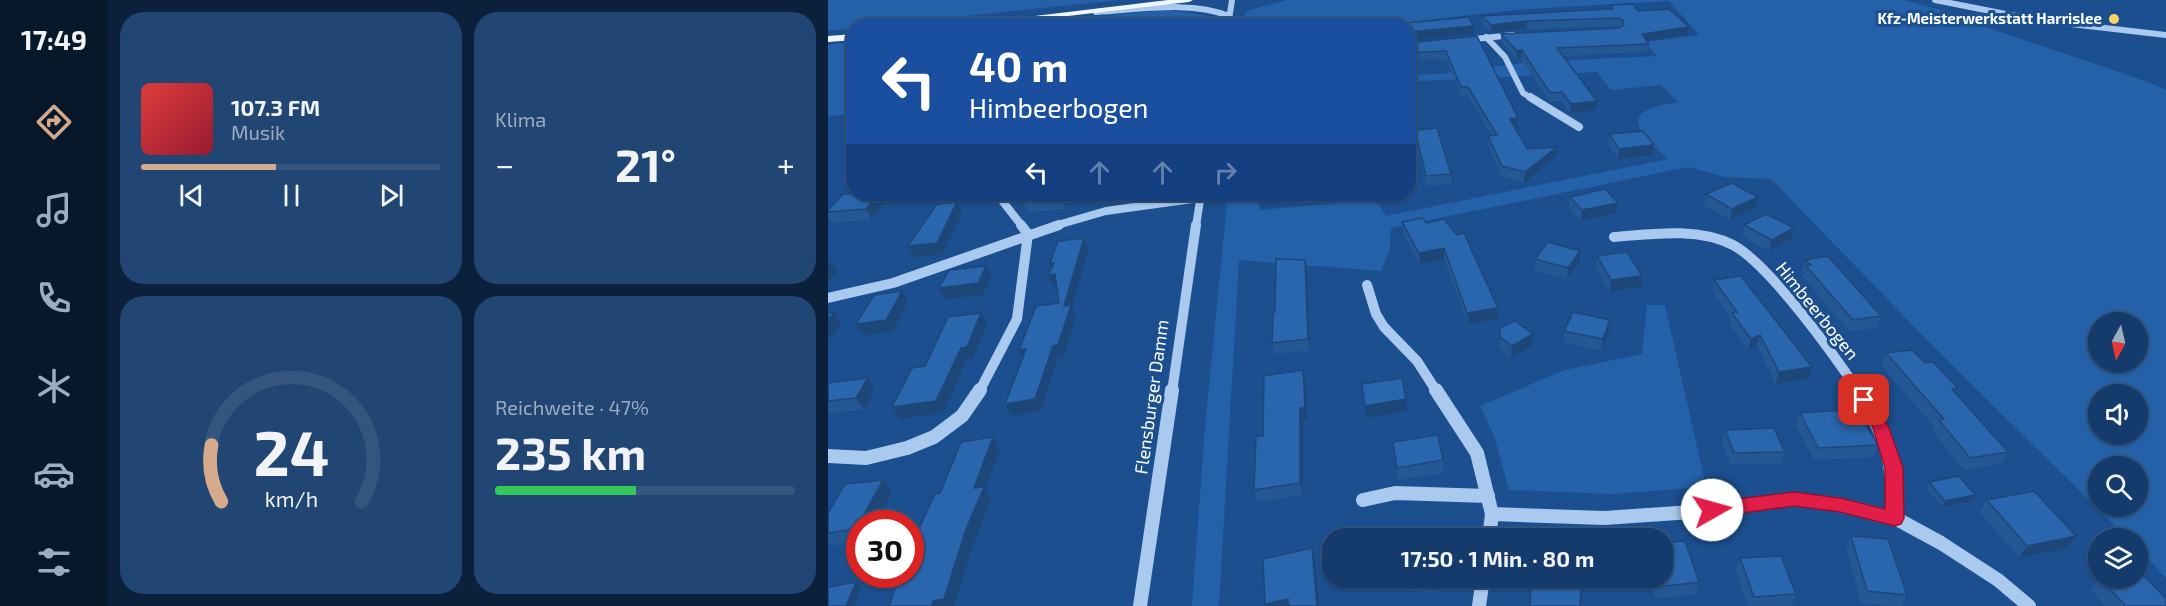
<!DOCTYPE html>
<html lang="de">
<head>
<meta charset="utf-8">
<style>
	:root { --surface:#143b6b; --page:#214673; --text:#f1f3f6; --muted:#9dadc1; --line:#33557e; --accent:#d6ab8b }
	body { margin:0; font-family:"Exo 2",sans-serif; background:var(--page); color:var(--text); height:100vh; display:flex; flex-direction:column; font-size:22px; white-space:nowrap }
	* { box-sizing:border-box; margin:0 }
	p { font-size:20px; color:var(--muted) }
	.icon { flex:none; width:33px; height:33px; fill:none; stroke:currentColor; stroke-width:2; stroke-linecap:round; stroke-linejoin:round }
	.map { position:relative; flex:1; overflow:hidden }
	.side { display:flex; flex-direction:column; gap:12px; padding:12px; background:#0b203b; width:720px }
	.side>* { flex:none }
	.top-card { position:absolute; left:18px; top:18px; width:570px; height:183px; border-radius:24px; box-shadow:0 2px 4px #0004,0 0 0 2px var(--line); background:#1a4fa0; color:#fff; overflow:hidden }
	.needle { width:39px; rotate:188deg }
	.buttons { position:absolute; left:1260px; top:312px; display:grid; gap:12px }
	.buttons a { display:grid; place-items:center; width:60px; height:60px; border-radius:50%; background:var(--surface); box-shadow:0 2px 4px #0004,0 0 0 2px var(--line); font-size:30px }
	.speed { position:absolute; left:18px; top:510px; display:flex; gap:12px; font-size:30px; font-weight:700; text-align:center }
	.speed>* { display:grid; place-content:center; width:78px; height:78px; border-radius:50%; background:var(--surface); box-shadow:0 2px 4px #0004,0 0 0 2px var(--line); line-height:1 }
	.speed .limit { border:9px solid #d22; background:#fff; color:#111 }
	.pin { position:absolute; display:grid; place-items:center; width:51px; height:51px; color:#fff; margin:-26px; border-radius:12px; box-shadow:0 3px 9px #0006 }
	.me { position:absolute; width:66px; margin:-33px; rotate:83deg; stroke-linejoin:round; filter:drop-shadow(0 0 4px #0008) }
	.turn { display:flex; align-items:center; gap:21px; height:126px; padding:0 24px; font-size:27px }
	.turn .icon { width:78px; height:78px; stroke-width:2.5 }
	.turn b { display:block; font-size:42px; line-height:51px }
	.lanes { display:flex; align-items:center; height:57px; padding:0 24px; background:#0003; justify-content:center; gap:30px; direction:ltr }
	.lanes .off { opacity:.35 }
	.big { font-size:45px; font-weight:700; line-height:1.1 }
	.side .tile { flex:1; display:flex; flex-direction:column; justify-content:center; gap:9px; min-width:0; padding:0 21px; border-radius:24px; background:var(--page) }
	.side .dial { align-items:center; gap:0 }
	.dial svg { height:156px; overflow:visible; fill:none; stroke:var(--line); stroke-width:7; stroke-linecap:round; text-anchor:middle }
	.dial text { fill:var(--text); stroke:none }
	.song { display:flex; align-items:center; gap:18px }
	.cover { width:72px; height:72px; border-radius:9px; background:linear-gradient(135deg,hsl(0 70% 55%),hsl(350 70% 35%)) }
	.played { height:6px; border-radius:3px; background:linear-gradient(90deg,var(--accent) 45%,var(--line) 45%) }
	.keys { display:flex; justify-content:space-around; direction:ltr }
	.heat { display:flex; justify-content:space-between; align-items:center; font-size:33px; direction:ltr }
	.charge { height:9px; border-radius:4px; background:linear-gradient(90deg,#34c759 47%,var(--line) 0) }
	.side .tiles { flex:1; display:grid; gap:12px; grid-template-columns:repeat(2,1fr) }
	.trip { position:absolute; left:494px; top:528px; width:351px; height:60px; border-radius:24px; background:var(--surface); box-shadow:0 2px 4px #0004,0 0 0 2px var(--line); font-weight:700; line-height:60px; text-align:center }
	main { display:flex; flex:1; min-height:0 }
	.menu { display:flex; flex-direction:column; width:108px; justify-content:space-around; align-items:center; background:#08182b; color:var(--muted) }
	.menu .icon { width:42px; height:42px }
	.menu .on { color:var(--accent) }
	.menu b { font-size:27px; color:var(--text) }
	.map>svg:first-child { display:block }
</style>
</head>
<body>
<main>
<nav class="menu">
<b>17:49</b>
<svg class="icon on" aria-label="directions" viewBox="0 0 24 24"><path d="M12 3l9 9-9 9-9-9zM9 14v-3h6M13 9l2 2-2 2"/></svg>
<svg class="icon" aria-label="music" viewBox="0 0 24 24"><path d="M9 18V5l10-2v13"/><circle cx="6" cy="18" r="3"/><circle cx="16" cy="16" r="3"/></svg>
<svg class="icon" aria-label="phone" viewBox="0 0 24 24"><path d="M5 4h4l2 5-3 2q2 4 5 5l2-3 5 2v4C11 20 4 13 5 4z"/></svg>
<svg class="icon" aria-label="climate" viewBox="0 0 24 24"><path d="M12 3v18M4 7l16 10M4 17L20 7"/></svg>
<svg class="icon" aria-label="car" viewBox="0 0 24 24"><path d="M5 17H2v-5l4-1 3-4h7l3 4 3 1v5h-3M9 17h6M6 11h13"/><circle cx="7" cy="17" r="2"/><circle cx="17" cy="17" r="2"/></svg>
<svg class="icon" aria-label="filters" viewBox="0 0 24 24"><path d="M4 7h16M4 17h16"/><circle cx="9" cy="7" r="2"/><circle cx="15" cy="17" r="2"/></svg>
</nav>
<section class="side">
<div class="tiles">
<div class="tile">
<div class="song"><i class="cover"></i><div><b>107.3 FM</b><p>Musik</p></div></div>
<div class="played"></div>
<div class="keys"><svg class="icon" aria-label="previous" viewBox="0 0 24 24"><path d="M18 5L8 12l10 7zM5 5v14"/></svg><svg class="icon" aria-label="pause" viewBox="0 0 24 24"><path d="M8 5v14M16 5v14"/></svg><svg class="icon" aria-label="next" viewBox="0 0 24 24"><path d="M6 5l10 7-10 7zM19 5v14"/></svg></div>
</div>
<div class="tile"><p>Klima</p>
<div class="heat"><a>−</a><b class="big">21°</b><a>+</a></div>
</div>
<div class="tile dial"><svg viewBox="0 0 100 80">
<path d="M14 69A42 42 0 1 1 86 69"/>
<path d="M14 69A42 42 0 0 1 9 40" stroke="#d6ab8b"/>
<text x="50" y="56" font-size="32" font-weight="700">24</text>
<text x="50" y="72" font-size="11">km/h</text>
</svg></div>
<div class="tile"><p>Reichweite · 47%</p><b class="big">235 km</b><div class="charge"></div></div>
</div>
</section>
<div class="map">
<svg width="1338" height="606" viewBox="0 0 1338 606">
	<rect width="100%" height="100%" fill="#1b4f8f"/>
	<g fill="#2461a8" fill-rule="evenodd">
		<polygon points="0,0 291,0 49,25 26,26 25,28 0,31"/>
		<path d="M459,0H1076L1135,16L1164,29L1323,83L1338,90V578L1310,549V538H1299L1097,338L943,179L897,177L860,167L563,228L562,249L553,271L411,260L391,606H364L377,426L400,194H431V210L548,200L558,216L840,159C830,149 791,120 822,109C830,105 841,104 850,102L833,85L783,90L769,72L596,81H581V75L610,74L701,62L829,56L816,42L871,35L841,1L699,9L544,26L415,25L417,14L421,10ZM1270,322H1310V362H1270ZM1270,394H1310V434H1270ZM1270,466H1310V506H1270Z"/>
		<polygon points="341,10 376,15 380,18 380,25 177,25"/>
		<polygon points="25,42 25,114 0,116 0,45"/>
		<polygon points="819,305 837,305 878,487 784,494 681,490 666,435 652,406 737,370 814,354"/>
	</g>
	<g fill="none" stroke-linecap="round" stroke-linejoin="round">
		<g stroke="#a9c9ee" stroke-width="6">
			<polyline points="1107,0 1208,20 1338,35"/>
			<path d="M268,12C310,10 362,0 401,16"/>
			<polyline points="400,26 404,0"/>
			<polyline points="658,37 677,57 695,93 705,99"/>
			<polyline points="637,40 685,35"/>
		</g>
		<g stroke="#a9c9ee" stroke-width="8">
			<polyline points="702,97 751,127"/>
			<polyline points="169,194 194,226"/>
			<polyline points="226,226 278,211 372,198"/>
			<polyline points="368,226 373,194"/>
		</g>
		<g stroke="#a9c9ee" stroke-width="10">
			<path d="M786,237C823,234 870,227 905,245C942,265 1006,355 1031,392"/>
			<polyline points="539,285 548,314 556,327 589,361 609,392"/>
			<polyline points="0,298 65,283 231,225"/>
			<polyline points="151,392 189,319 200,234 193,225"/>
			<polyline points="344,392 368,225"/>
		</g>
		<g stroke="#a9c9ee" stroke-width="14">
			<polyline points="608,390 649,453 664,514 661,538"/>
			<path d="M1030,390C1060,437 1065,463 1067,518"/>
			<polyline points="0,456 38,458 79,448 106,437 134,416 152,390"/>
			<polyline points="535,500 567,493 660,496"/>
			<polyline points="664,514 776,518 864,512 966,499 1012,505 1067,518 1113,543 1170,580 1201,606"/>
			<polyline points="312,606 344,390"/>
			<polyline points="651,606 655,578"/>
		</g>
		<g fill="#f0f6ff" fill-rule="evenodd">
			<polygon points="340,0 365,0 361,2 153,26 122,26"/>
			<polygon points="26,34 26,40 0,42 0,36"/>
		</g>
	</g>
	<g fill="#245895">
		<polygon points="783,5 810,11 860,35 819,41 821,44 820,52 735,56 769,101 768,110 742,113 733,101 722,102 693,58 689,59 673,42 673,34 791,28 793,27 790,26 699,29 663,32 654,23 654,16 782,9"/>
		<polygon points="649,36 690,118 689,128 687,128 699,149 729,156 696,183 674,176 660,146 660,136 664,136 640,96 633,96 618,59 580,62 580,43"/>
		<polygon points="587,130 623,174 623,184 599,186 587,140"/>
		<polygon points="781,134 826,145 825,155 790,159 780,144"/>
		<polygon points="22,194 63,194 44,220 4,223 0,216 0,210"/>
		<polygon points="200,194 261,200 241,202 238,209 200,212 196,202"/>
		<polygon points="470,194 506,194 507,199 472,203"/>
		<polygon points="878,194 930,197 928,207 902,219 876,205"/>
		<polygon points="742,197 790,203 789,213 753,221 741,207"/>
		<polygon points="574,222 598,223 670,308 670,319 640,324 616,259 592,264 575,233"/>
		<polygon points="916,225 963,239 941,251 914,236"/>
		<polygon points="769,256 814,276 813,287 781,292 768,267"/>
		<polygon points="707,259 752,262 739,279 707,270"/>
		<polygon points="477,260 479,271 482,350 446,354 444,343 447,312"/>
		<polygon points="977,260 1053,316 1049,328 1021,331 975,277 976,273 974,271"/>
		<polygon points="886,280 984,367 981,378 948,384 929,346 920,350 901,324 903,318 884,291"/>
		<polygon points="672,328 705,334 704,346 683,358 672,348"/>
		<polygon points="736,331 781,332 774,351 736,342"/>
		<polygon points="1058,353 1097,363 1128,393 1180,452 1173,464 1136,470 1105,432 1107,428 1053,365"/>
		<polygon points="478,382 479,420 475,420 475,495 429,502 426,490 435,436"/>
		<polygon points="0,383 47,390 36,409 0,414"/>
		<polygon points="972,413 1050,445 1045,457 986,460 968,425"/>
		<polygon points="897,430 957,452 953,464 903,465 894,442"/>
		<polygon points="565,442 615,460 616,473 570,480"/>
		<polygon points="1101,482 1147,495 1144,501 1114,507 1098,488"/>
		<polygon points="64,492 32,524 32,542 0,546 0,513"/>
		<polygon points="1159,500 1248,536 1239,548 1191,558 1152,512"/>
		<polygon points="1023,536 1079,595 1073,606 1062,606 1033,603 1018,548"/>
		<polygon points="912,558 968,594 964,606 920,606 908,571"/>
		<polygon points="566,578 613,578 610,593 568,589"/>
		<polygon points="821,578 834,578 871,582 868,594 828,599"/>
		<polygon points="1272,578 1338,606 1277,606 1263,590"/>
	</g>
	<g fill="#1d4779">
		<polygon points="699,21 699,29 663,32 663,25"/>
		<polygon points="645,26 645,34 580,41 580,32"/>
		<polygon points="861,27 860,35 814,42 814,34"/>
		<polygon points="694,50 693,58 689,59 689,51"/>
		<polygon points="769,101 768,110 742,113 743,104"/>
		<polygon points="690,118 689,128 682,129 682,119"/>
		<polygon points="826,145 825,155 790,159 791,149"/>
		<polygon points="729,147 729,156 696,183 697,172"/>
		<polygon points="50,194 63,194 44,220 38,209"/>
		<polygon points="236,194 264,194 261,200 241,202 238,209 234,198"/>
		<polygon points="930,197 928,207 902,219 904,209"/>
		<polygon points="129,202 134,213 114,254 86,258 80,246"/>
		<polygon points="790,203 789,213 753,221 754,210"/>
		<polygon points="966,228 963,239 941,251 944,240"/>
		<polygon points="256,238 261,249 244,306 248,317 235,357 230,357 213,411 184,416 177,404 236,306"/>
		<polygon points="616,248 616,259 592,264 591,253"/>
		<polygon points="752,251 752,262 739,279 740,268"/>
		<polygon points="477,260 479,271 482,350 480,339"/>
		<polygon points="2,261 9,272 0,283 0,263"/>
		<polygon points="222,263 226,263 232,285 225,286 220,275 227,274"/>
		<polygon points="158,266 164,277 155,295 117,299 111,288"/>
		<polygon points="814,276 813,287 781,292 783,280"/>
		<polygon points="74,291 80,303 65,332 36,335 28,324"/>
		<polygon points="670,308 670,319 640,324 639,313"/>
		<polygon points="6,313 13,324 0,341 0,320"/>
		<polygon points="153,313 159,325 145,359 139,360 115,413 72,419 64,407 133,348"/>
		<polygon points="782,320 781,332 774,351 775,339"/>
		<polygon points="705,334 704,346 683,358 684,346"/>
		<polygon points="932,335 929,346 920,350 923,339"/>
		<polygon points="198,349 196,362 191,350"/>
		<polygon points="984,367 981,378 948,384 951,372"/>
		<polygon points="475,370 478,382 479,420 475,420 475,495 472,483 472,408"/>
		<polygon points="40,378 47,390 36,409 28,398"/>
		<polygon points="578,399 579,411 539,418 537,406"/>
		<polygon points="165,437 172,450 157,489 163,499 145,545 126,606 104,606 146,488"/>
		<polygon points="55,480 64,492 47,524 32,524 32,534 28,529"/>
		<polygon points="1147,495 1144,501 1114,507 1117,501"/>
		<polygon points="1248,536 1239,548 1191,558 1199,546"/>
		<polygon points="484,548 487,560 491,606 489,606"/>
		<polygon points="610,578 613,578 610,593 609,581"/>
		<polygon points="28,582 33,588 26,606 18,606"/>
		<polygon points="460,599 462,606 438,606 437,604"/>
	</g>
	<g fill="#2a66ad" stroke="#1d4779" stroke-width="1.5">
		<polygon points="805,4 810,11 841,9 861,27 814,34 821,44 729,48 769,101 743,104 734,92 722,93 694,50 689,51 673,34 791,28 796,25 795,20 791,18 699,21 663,25 654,16 780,9 785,9 783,5"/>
		<polygon points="641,17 645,26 580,32 580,26 548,26"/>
		<polygon points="649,36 690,118 682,119 699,149 729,147 697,172 674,166 660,136 669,135 640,87 633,87 618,51 580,53 580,43"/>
		<polygon points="609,128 623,174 598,176 587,130"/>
		<polygon points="815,131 826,145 791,149 781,134"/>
		<polygon points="904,183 930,197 904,209 878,194"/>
		<polygon points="777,189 790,203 754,210 742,197"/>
		<polygon points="26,190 26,194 50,194 38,209 0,212 0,210 15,194 22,194"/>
		<polygon points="200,194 236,194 234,198 196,202"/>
		<polygon points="129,202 109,243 80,246 109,204"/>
		<polygon points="938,214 966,228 944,240 916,225"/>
		<polygon points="595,218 598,223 616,219 629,235 636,233 670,308 639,313 616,248 591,253 574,222"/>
		<polygon points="256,238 236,306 243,305 230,345 225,346 207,399 177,404 198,349 191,350 208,306 231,303 227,274 220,275 226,263 222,263 230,241"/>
		<polygon points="720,242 752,251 740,268 707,259"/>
		<polygon points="799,252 814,276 783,280 769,256"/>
		<polygon points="1000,256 1053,316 1025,320 978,266 983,265 977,260"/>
		<polygon points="448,259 477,260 480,339 444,343 445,312 447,312"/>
		<polygon points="158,266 150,283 111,288 121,270"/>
		<polygon points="913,276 984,367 951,372 932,335 923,339 904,313 909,312 886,280"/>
		<polygon points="74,291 58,320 28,324 46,295"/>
		<polygon points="745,312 782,320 775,339 736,331"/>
		<polygon points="0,313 6,313 0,320"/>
		<polygon points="153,313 139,347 133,348 108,401 64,407 84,368 97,366 120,317"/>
		<polygon points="687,321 705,334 684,346 672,337 672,328"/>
		<polygon points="1084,350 1097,363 1105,362 1130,388 1124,389 1180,452 1142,458 1111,420 1116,419 1058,353"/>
		<polygon points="475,370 477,408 472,408 472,483 426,490 428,436 435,436 436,376"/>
		<polygon points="40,378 28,398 0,401 0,383"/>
		<polygon points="574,378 578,399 537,406 534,384"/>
		<polygon points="1029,409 1050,445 990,448 972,413"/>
		<polygon points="946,428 957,452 906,453 897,430"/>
		<polygon points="610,435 615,460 569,468 565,442"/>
		<polygon points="165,437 146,488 156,487 137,532 116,599 105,601 104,606 61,606 72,574 82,574 82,548 107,494 112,493 133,442"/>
		<polygon points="1131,476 1147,495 1117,501 1101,482"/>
		<polygon points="55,480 28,529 0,533 0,513 17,484"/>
		<polygon points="1206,491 1248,536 1199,546 1159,500"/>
		<polygon points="576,534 617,538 575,538"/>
		<polygon points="1023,536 1060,539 1079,595 1039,591"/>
		<polygon points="857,541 871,582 830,587 828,578 834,578 834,543"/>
		<polygon points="484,548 489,606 461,606 460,599 437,604 435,559"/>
		<polygon points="953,556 968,594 926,597 912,558"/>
		<polygon points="1311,570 1338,599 1338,606 1298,606 1272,578 1310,578 1310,570"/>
		<polygon points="577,578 610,578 609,581"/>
		<polygon points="28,582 18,606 0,606 0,587"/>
		<polygon points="703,584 753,588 752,606 702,606"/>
	</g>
	<polygon fill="#e11d48" stroke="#92132f" stroke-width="1.5" points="1036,394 1042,396 1061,428 1075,468 1076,518 1073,524 1067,526 1012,512 966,506 884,517 878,515 875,510 878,504 884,502 966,492 1012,498 1057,509 1057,468 1045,428 1029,400 1031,396"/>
	<circle fill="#ffd166" stroke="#1b4f8f" stroke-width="2" cx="1286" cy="19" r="6"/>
	<g text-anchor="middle" stroke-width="6" stroke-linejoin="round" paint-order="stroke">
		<g font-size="15" font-weight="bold" fill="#fff" stroke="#1b4f8f" text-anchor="end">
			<text x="1274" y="24">Kfz-Meisterwerkstatt Harrislee</text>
		</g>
		<g font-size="18" fill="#fff" stroke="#1b4f8f">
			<text transform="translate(989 311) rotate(51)" y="6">Himbeerbogen</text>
			<text transform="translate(324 397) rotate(-82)" y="6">Flensburger Damm</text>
		</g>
	</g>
</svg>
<div class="buttons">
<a><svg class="needle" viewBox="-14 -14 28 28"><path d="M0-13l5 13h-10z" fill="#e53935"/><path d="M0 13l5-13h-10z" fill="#9dadc1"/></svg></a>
<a><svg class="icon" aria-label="sound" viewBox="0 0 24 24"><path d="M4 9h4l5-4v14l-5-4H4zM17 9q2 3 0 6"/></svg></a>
<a><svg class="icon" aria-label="search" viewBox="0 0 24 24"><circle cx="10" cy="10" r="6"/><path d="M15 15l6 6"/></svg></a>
<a><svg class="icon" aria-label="layers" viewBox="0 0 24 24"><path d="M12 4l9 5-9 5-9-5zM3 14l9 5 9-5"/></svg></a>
</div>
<div class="speed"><div class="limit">30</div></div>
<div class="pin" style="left:1036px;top:400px;background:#d93025"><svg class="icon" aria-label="arrive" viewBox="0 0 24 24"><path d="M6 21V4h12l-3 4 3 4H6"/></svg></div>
<svg class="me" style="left:884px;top:510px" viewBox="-20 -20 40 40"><circle r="19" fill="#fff"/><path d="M0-13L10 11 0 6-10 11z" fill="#e11d48"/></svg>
<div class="trip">17:50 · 1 Min. · 80 m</div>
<div class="top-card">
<div class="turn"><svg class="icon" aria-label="left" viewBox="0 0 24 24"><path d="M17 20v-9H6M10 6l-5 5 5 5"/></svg><div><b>40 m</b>Himbeerbogen</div></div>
<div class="lanes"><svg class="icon" aria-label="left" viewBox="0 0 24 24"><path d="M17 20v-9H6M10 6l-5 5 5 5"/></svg><svg class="icon off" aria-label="ahead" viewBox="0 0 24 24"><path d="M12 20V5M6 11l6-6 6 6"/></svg><svg class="icon off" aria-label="ahead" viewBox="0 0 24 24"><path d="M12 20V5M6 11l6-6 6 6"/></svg><svg class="icon off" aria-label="right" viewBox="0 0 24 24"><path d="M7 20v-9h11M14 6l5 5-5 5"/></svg></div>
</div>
</div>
</main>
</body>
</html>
